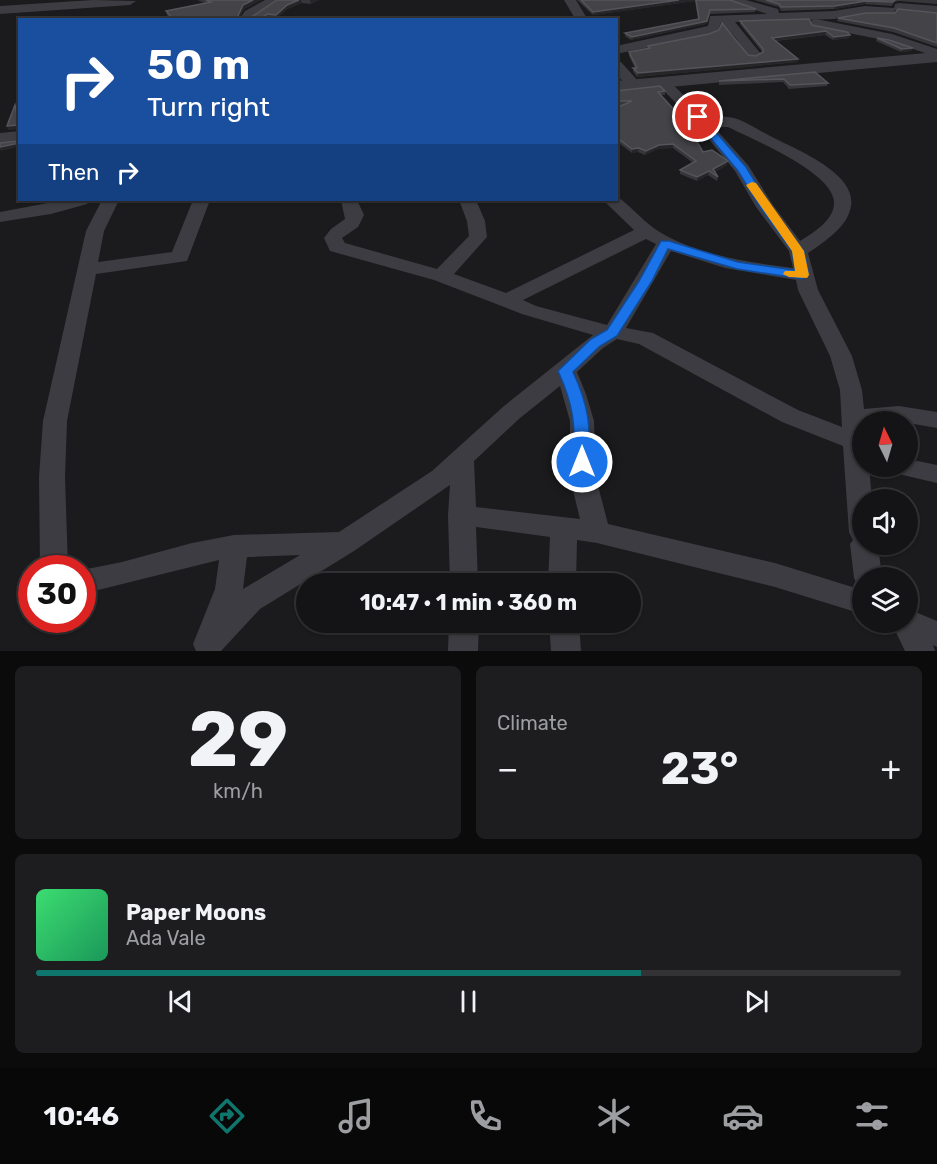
<!DOCTYPE html>
<html lang="en">
<head>
<meta charset="utf-8">
<style>
	:root { --surface:#141416; --page:#1d1d1f; --text:#f1f3f6; --muted:#9d9ea1; --line:#333335; --accent:#0f766e }
	body { margin:0; font-family:Rubik,sans-serif; background:var(--page); color:var(--text); height:100vh; display:flex; flex-direction:column; font-size:22px; white-space:nowrap }
	* { box-sizing:border-box; margin:0 }
	p { font-size:20px; color:var(--muted) }
	.icon { flex:none; width:33px; height:33px; fill:none; stroke:currentColor; stroke-width:2; stroke-linecap:round; stroke-linejoin:round }
	.map { position:relative; height:651px; overflow:hidden }
	.side { display:flex; flex-direction:column; gap:15px; padding:15px; background:#0b0b0c; flex:1 }
	.side>* { flex:none }
	.hud { position:absolute; left:18px; top:18px; width:600px; height:183px; border-radius:0px; box-shadow:0 2px 4px #0004,0 0 0 2px var(--line); background:#1a4fa0; color:#fff; overflow:hidden }
	.needle { width:39px; rotate:355deg }
	.tools { position:absolute; left:852px; top:411px; display:grid; gap:12px }
	.tools a { display:grid; place-items:center; width:66px; height:66px; border-radius:50%; background:var(--surface); box-shadow:0 2px 4px #0004,0 0 0 2px var(--line); font-size:30px }
	.speed { position:absolute; left:18px; top:555px; display:flex; gap:12px; font-size:30px; font-weight:700; text-align:center }
	.speed>* { display:grid; place-content:center; width:78px; height:78px; border-radius:50%; background:var(--surface); box-shadow:0 2px 4px #0004,0 0 0 2px var(--line); line-height:1 }
	.speed .limit { border:9px solid #d22; background:#fff; color:#111 }
	.pin { position:absolute; display:grid; place-items:center; width:51px; height:51px; color:#fff; margin:-26px; border:3px solid #fff; border-radius:50%; box-shadow:0 2px 6px #0007 }
	.me { position:absolute; width:66px; margin:-33px; rotate:0deg; stroke-linejoin:round; filter:drop-shadow(0 0 4px #0008) }
	.turn { display:flex; align-items:center; gap:21px; height:126px; padding:0 30px; font-size:27px }
	.turn .icon { width:78px; height:78px; stroke-width:2.5 }
	.turn b { display:block; font-size:42px; line-height:51px }
	.then { display:flex; align-items:center; height:57px; padding:0 30px; background:#0003; gap:12px; font-size:22px }
	.big { font-size:45px; font-weight:700; line-height:1.1 }
	.side .tile { flex:1; display:flex; flex-direction:column; justify-content:center; gap:9px; min-width:0; padding:0 21px; border-radius:9px; background:var(--page) }
	.side .dial { align-items:center; gap:0 }
	.dial b { font-size:78px; line-height:1 }
	.song { display:flex; align-items:center; gap:18px }
	.cover { width:72px; height:72px; border-radius:9px; background:linear-gradient(135deg,hsl(140 70% 55%),hsl(150 70% 35%)) }
	.played { height:6px; border-radius:3px; background:linear-gradient(90deg,var(--accent) 70%,var(--line) 70%) }
	.keys { display:flex; justify-content:space-around; direction:ltr }
	.heat { display:flex; justify-content:space-between; align-items:center; font-size:33px; direction:ltr }
	.side .tiles { flex:1; display:grid; gap:15px; grid-template-columns:1fr 1fr }
	.tile:last-child { grid-column:span 2 }
	.trip { position:absolute; left:296px; top:573px; width:345px; height:60px; border-radius:30px; background:var(--surface); box-shadow:0 2px 4px #0004,0 0 0 2px var(--line); font-weight:700; line-height:60px; text-align:center }
	.dock { display:flex; height:96px; justify-content:space-around; align-items:center; background:#080809; color:var(--muted) }
	.dock .icon { width:42px; height:42px }
	.dock .current { color:var(--accent) }
	.dock b { font-size:27px; color:var(--text) }
	.map>svg:first-child { display:block }
</style>
</head>
<body>
<div class="map">
<svg width="937" height="651" viewBox="0 0 937 651">
	<rect width="100%" height="100%" fill="#1b1b1d"/>
	<g fill="none" stroke-linecap="round" stroke-linejoin="round">
		<g fill="#3c3c42" fill-rule="evenodd">
			<polygon points="93,0 136,1 130,5 0,14 0,6"/>
			<polygon points="265,0 280,0 251,20 239,20 245,11"/>
			<polygon points="564,0 576,0 588,20 576,20"/>
			<polygon points="727,0 746,0 778,9 779,13 834,11 865,6 894,8 895,4 899,3 937,6 937,14 895,10 894,14 865,14 834,19 735,22 761,54 754,58 749,57 735,37 721,22 718,31 708,35 616,54 616,46 708,26 710,16 767,14"/>
			<polygon points="816,19 892,34 937,49 937,57 889,41 812,26 810,23 812,20"/>
			<polygon points="616,61 621,62 639,82 641,85 639,88 629,88 616,74"/>
			<path d="M663,79L668,80L706,117C715,117 726,116 734,118C747,122 760,131 772,137C795,149 857,173 851,206C848,227 824,242 808,253L818,290L852,356L862,390L864,409L899,406L937,412V428L908,423V422H862V466H869L872,500H862V544H878L882,578H862V588L858,586L854,578L850,544L853,540L849,532L843,446L782,422L639,344L617,339L603,348L577,372L586,394L594,421L596,478L608,524L775,563L862,590V614L775,587L597,543L577,540L576,584H548L550,537L476,527L478,584H450L448,515L450,485L354,551L260,609L221,651H196L193,644L215,589L219,560L82,594V570L122,562L192,543L234,535L339,532L432,471L504,406L593,335L522,314L434,280L330,251L324,238L331,229L345,219L341,200H357L364,215L358,227L342,238L345,243L437,269L469,236L467,221L459,200H476L485,221L487,237L454,274L506,293L634,230L603,200H616V196C630,205 641,219 655,229C695,255 746,262 793,268L789,251L756,207L735,171L693,120L656,83ZM714,127H728C752,139 837,174 834,204C833,221 813,233 800,241L773,205L748,165ZM646,239L656,244L607,325L536,306L523,300ZM671,251L725,268L796,280L798,290L830,356L840,390L842,427L798,410L653,333L626,328ZM560,386L570,421V478L580,519L476,507L474,461L520,418ZM300,555L243,589L247,557Z"/>
			<polygon points="64,200 90,200 87,204 51,214 0,222 0,212"/>
			<polygon points="102,200 119,200 104,231 98,262 172,252 193,200 210,200 187,261 96,274 67,421 65,477 68,568 40,568 39,477 43,421 86,231"/>
			<polygon points="908,459 937,465 937,483 890,472 887,466 908,466"/>
			<polygon points="908,609 937,621 937,647 933,645 935,651 905,651 891,622 908,622"/>
			<polygon points="449,622 479,622 478,651 448,651"/>
			<polygon points="549,622 579,622 581,651 551,651"/>
		</g>
		<g fill="#3c3c42" fill-rule="evenodd">
			<polygon points="937,52 937,62 616,92 616,81"/>
			<polygon points="20,131 20,143 0,145 0,133"/>
		</g>
	</g>
	<g fill="#37373b">
		<polygon points="197,0 261,0 244,9 239,18 250,18 277,0 319,0 311,4 302,3 287,9 276,19 269,18 265,20 171,20 167,15 166,11 205,3"/>
		<polygon points="577,0 730,0 756,9 755,12 710,14 706,24 631,40 625,36 625,33 698,19 695,1 593,15"/>
		<polygon points="754,0 937,0 937,4 899,1 894,2 892,6 865,4 834,9 781,11 779,7"/>
		<polygon points="937,13 937,47 893,32 837,21 838,18"/>
		<polygon points="740,21 812,25 849,38 833,40 825,35 776,41 798,62 637,77 633,71 633,68 635,68 629,56 629,52 647,49 648,46 748,55 756,56 763,53 740,24"/>
		<polygon points="877,38 912,51 901,52 876,41"/>
		<polygon points="815,72 828,83 827,86 789,89 783,82 719,85 719,81"/>
		<polygon points="616,91 665,91 665,95 661,95 703,152 727,165 715,172 718,177 717,181 708,175 697,181 680,174 680,170 693,163 673,148 658,149 645,155 638,152 632,153 616,141 616,108 624,105 616,105"/>
	</g>
	<g fill="#262629">
		<polygon points="253,0 261,0 244,9 239,20 237,18 243,5"/>
		<polygon points="299,0 301,0 302,3 287,9 276,19 276,15 287,5"/>
		<polygon points="310,0 319,0 311,4"/>
		<polygon points="679,0 695,0 695,1 593,15 593,12"/>
		<polygon points="866,1 865,4 834,9 835,6"/>
		<polygon points="710,10 706,24 631,40 632,37 707,21"/>
		<polygon points="268,14 269,18 265,20 257,20"/>
		<polygon points="826,31 825,35 771,41 772,38"/>
		<polygon points="850,35 849,38 833,40 834,37"/>
		<polygon points="913,48 912,51 901,52 902,49"/>
		<polygon points="798,59 798,62 637,77 638,73"/>
		<polygon points="15,105 20,129 8,130 7,126"/>
		<polygon points="20,143 20,147 0,151 0,147"/>
		<polygon points="673,144 673,148 658,149 645,155 646,151 659,145"/>
		<polygon points="639,148 638,152 632,153 632,149"/>
		<polygon points="728,161 727,165 713,173 713,169"/>
		<polygon points="709,171 708,175 697,181 697,177"/>
	</g>
	<g fill="#444448" stroke="#54555a" stroke-width="1.5">
		<polygon points="206,0 253,0 243,5 237,18 250,18 277,0 299,0 287,5 276,15 268,14 257,20 231,19 174,20 166,11 211,2"/>
		<polygon points="581,0 679,0 593,12"/>
		<polygon points="696,0 730,0 756,9 710,10 707,21 632,37 625,33 699,19"/>
		<polygon points="766,0 895,0 893,2 866,1 835,6 781,7 779,4"/>
		<polygon points="898,9 937,13 937,43 894,28 838,18 866,13 895,13"/>
		<polygon points="809,19 812,25 847,32 850,35 834,37 826,31 772,38 798,59 638,73 633,68 637,68 629,52 650,48 648,46 709,34 719,30 722,23 748,55 756,56 763,52 763,49 740,21"/>
		<polygon points="877,38 889,40 913,48 902,49"/>
		<polygon points="815,72 828,83 790,85 784,79 719,81"/>
		<polygon points="660,86 665,91 658,92 685,122 703,152 712,150 728,161 713,169 718,177 709,171 697,177 680,170 696,161 673,144 659,145 646,151 639,148 632,149 616,137 616,108 632,101 616,101 616,91"/>
		<polygon points="15,105 19,125 7,126"/>
		<polygon points="20,140 20,143 0,147 0,143 19,141"/>
	</g>
	<path fill="#1a73e8" stroke="#114b97" stroke-width="1.5" d="M698,114L701,115L746,167L770,206L804,251L809,275L802,279L737,269L668,249L652,281L617,336L600,346L573,372C589,406 590,425 590,462L588,466H577L574,462C575,424 574,406 558,371L591,339L607,330L639,281L661,241H669L738,262L795,270L792,251L760,207L738,171L693,117Z"/>
	<polygon fill="#f59e0b" points="752,182 756,183 804,251 809,275 807,278 789,277 783,274 785,271 795,271 792,251 746,185"/>
</svg>
<div class="tools">
<a><svg class="needle" viewBox="-14 -14 28 28"><path d="M0-13l5 13h-10z" fill="#e53935"/><path d="M0 13l5-13h-10z" fill="#9d9ea1"/></svg></a>
<a><svg class="icon" aria-label="sound" viewBox="0 0 24 24"><path d="M4 9h4l5-4v14l-5-4H4zM17 9q2 3 0 6"/></svg></a>
<a><svg class="icon" aria-label="layers" viewBox="0 0 24 24"><path d="M12 4l9 5-9 5-9-5zM3 14l9 5 9-5"/></svg></a>
</div>
<div class="speed"><div class="limit">30</div></div>
<div class="pin" style="left:698px;top:117px;background:#d93025"><svg class="icon" aria-label="arrive" viewBox="0 0 24 24"><path d="M6 21V4h12l-3 4 3 4H6"/></svg></div>
<svg class="me" style="left:582px;top:462px" viewBox="-20 -20 40 40"><circle r="17" fill="#1a73e8" stroke="#fff" stroke-width="3"/><path d="M0-11L8 9 0 5-8 9z" fill="#fff"/></svg>
<div class="trip">10:47 · 1 min · 360 m</div>
<div class="hud">
<div class="turn"><svg class="icon" aria-label="right" viewBox="0 0 24 24"><path d="M7 20v-9h11M14 6l5 5-5 5"/></svg><div><b>50 m</b>Turn right</div></div>
<div class="then">Then<svg class="icon" aria-label="right" viewBox="0 0 24 24"><path d="M7 20v-9h11M14 6l5 5-5 5"/></svg></div>
</div>
</div>
<section class="side">
<div class="tiles">
<div class="tile dial"><b>29</b><p>km/h</p></div>
<div class="tile"><p>Climate</p>
<div class="heat"><a>−</a><b class="big">23°</b><a>+</a></div>
</div>
<div class="tile">
<div class="song"><i class="cover"></i><div><b>Paper Moons</b><p>Ada Vale</p></div></div>
<div class="played"></div>
<div class="keys"><svg class="icon" aria-label="previous" viewBox="0 0 24 24"><path d="M18 5L8 12l10 7zM5 5v14"/></svg><svg class="icon" aria-label="pause" viewBox="0 0 24 24"><path d="M8 5v14M16 5v14"/></svg><svg class="icon" aria-label="next" viewBox="0 0 24 24"><path d="M6 5l10 7-10 7zM19 5v14"/></svg></div>
</div>
</div>
</section>
<nav class="dock">
<b>10:46</b>
<svg class="icon current" aria-label="directions" viewBox="0 0 24 24"><path d="M12 3l9 9-9 9-9-9zM9 14v-3h6M13 9l2 2-2 2"/></svg>
<svg class="icon" aria-label="music" viewBox="0 0 24 24"><path d="M9 18V5l10-2v13"/><circle cx="6" cy="18" r="3"/><circle cx="16" cy="16" r="3"/></svg>
<svg class="icon" aria-label="phone" viewBox="0 0 24 24"><path d="M5 4h4l2 5-3 2q2 4 5 5l2-3 5 2v4C11 20 4 13 5 4z"/></svg>
<svg class="icon" aria-label="climate" viewBox="0 0 24 24"><path d="M12 3v18M4 7l16 10M4 17L20 7"/></svg>
<svg class="icon" aria-label="car" viewBox="0 0 24 24"><path d="M5 17H2v-5l4-1 3-4h7l3 4 3 1v5h-3M9 17h6M6 11h13"/><circle cx="7" cy="17" r="2"/><circle cx="17" cy="17" r="2"/></svg>
<svg class="icon" aria-label="filters" viewBox="0 0 24 24"><path d="M4 7h16M4 17h16"/><circle cx="9" cy="7" r="2"/><circle cx="15" cy="17" r="2"/></svg>
</nav>
</body>
</html>
